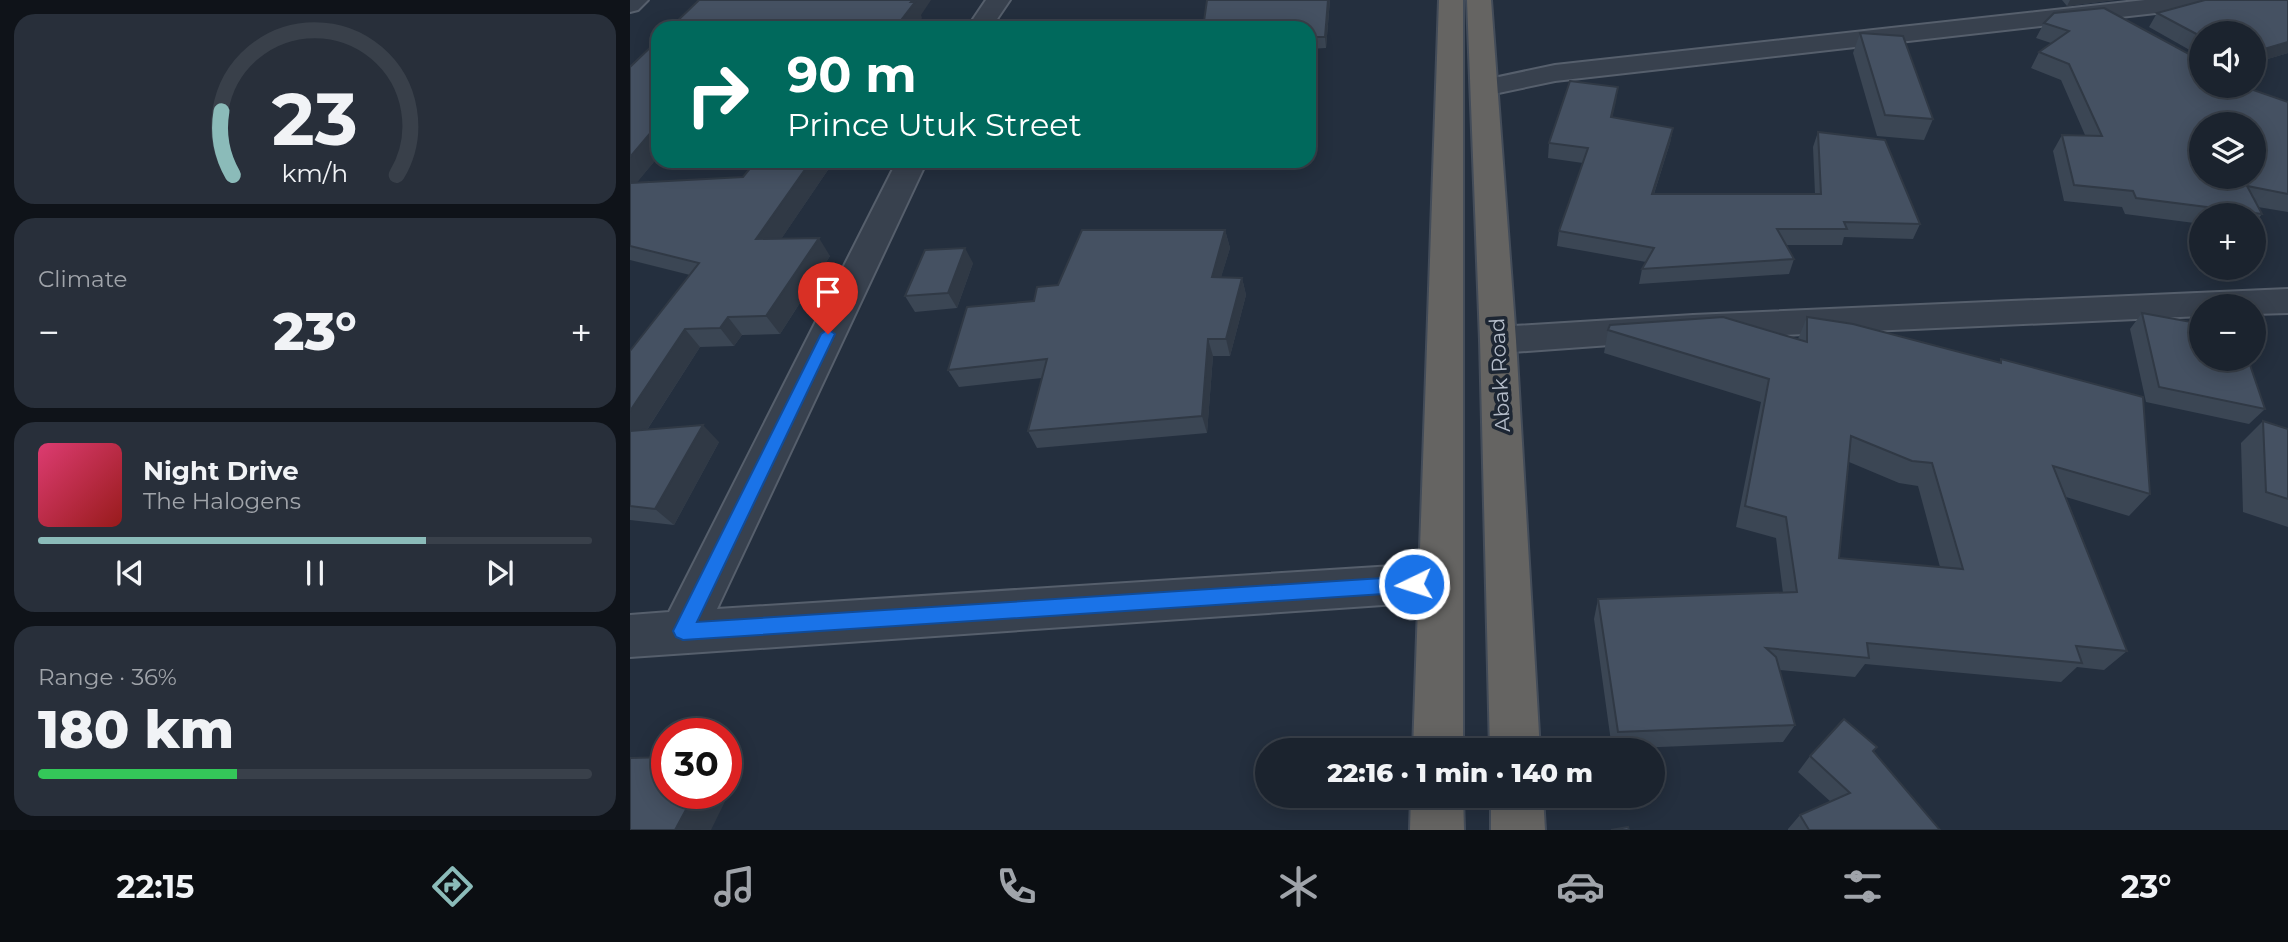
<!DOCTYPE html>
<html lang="en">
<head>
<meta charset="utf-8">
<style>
	:root { --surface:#1b232e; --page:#282f3a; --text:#f1f3f6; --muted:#a0a4aa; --line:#39404a; --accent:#8bbbb9 }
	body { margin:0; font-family:Montserrat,sans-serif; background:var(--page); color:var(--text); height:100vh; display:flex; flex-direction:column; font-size:26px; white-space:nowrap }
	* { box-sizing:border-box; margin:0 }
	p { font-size:23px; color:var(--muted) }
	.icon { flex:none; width:38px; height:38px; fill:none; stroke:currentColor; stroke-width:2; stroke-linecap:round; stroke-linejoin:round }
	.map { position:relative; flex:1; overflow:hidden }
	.sheet { display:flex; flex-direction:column; gap:14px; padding:14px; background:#0f1319; width:630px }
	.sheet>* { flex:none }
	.banner { position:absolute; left:21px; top:21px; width:665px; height:147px; border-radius:21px; box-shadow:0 4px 18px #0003,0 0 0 2px var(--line); background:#00695c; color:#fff; overflow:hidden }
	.fabs { position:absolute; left:1559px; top:21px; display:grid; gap:14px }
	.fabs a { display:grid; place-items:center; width:77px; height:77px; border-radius:50%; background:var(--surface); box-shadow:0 4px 18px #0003,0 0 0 2px var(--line); font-size:35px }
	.speed { position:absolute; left:21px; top:718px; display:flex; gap:14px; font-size:35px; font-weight:700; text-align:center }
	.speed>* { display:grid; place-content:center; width:91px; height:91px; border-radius:50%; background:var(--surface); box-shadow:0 4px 18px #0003,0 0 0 2px var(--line); line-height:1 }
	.speed .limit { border:10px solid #d22; background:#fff; color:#111 }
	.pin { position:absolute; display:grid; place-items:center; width:60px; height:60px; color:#fff; margin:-72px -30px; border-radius:50% 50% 50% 0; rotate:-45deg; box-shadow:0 0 7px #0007 }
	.pin .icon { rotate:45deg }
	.me { position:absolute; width:77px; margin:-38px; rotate:266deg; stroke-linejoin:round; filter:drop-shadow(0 0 5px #0008) }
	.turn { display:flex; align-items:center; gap:24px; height:147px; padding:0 21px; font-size:32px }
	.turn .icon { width:91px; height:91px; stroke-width:2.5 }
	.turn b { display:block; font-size:49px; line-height:60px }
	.big { font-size:52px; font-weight:800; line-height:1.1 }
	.sheet .tile { flex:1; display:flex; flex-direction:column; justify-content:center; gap:10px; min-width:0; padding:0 24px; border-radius:21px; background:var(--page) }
	.sheet .dial { align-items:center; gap:0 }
	.dial svg { height:182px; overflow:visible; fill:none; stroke:var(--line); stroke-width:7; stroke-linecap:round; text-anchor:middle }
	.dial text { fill:var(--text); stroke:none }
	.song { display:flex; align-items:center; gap:21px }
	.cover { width:84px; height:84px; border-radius:10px; background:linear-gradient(135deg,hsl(340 70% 55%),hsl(0 70% 35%)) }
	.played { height:7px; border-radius:4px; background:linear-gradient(90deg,var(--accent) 70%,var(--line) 70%) }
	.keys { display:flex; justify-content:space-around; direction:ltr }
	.heat { display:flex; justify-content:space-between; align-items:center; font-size:38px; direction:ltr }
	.charge { height:10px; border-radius:5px; background:linear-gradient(90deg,#34c759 36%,var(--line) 0) }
	.trip { position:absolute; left:625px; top:738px; width:410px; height:70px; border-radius:35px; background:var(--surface); box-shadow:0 4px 18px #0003,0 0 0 2px var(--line); font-weight:800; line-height:70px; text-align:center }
	.tabs { display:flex; height:112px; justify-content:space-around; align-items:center; background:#0b0e12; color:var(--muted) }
	.tabs .icon { width:49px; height:49px }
	.tabs .active { color:var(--accent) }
	.tabs b { font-size:32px; color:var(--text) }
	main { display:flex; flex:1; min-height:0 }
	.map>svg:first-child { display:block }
</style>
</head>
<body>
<main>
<section class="sheet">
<div class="tile dial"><svg viewBox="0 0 100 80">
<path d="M14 69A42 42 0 1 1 86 69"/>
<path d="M14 69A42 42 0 0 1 9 41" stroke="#8bbbb9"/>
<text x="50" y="56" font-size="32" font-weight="700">23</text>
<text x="50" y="72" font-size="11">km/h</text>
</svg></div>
<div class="tile"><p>Climate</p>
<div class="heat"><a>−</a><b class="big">23°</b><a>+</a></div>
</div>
<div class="tile">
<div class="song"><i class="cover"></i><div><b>Night Drive</b><p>The Halogens</p></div></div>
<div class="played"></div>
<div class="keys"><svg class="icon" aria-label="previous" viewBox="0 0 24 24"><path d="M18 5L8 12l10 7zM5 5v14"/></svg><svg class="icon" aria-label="pause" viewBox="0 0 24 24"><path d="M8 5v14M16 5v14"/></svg><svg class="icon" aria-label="next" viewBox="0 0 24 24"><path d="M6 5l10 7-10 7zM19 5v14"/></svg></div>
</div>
<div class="tile"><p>Range · 36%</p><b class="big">180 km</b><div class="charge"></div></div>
</section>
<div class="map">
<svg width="1658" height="830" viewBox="0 0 1658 830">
	<rect width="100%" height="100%" fill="#242f3e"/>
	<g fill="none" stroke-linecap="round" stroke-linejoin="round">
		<g stroke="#565f6c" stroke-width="4">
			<g id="minor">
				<polygon points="0,0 18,0 8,10 0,12"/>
				<polygon points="356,0 380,0 361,28 337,28"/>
				<polygon points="1515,0 1591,0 1587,5 1579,7 925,81 854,96 845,94 841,88 845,82 925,65"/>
				<polygon points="267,161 297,161 87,609 811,563 827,568 833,582 827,596 811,601 0,657 0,615 39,612"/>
				<polygon points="1658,289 1658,313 1624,314 1624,306 1572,306 1572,316 1063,339 868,353 855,349 850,340 855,331 868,327 1063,315"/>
			</g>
		</g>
		<g stroke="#434c59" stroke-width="4">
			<g id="trunk">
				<polygon points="809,0 833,0 833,751 783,751"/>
				<polygon points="837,0 861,0 886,340 910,751 860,751 850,340"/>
				<polygon points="781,796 833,796 834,830 780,830"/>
				<polygon points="861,796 913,796 915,830 861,830"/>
			</g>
		</g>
		<use href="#minor" fill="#38414e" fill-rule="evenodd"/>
		<use href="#trunk" fill="#656462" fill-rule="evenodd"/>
	</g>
	<g fill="#3b4654" fill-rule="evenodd">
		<polygon points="700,0 696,48 679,49 679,28"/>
		<polygon points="1432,0 1485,0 1437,6"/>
		<polygon points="1575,0 1658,0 1658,53 1624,63 1624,33 1572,33 1572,57 1519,27 1527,13"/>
		<polygon points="1424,13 1572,86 1658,102 1658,212 1628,207 1632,214 1624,224 1624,215 1572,215 1572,224 1495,214 1492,207 1434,201 1423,151 1432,135 1455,135 1431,80 1401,68 1409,52 1421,43 1406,38 1414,23"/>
		<polygon points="1230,33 1303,119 1294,140 1247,136 1223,53"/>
		<polygon points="28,40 28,157 6,183 113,177 204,161 151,239 200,256 150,334 112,335 104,346 70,347 17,430 89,442 44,525 0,520 0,351 60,275 0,260 0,67"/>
		<polygon points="988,87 982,118 1043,128 1040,143 1024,194 1185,194 1183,147 1188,132 1290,224 1283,239 1214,237 1212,245 1156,245 1164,259 1159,274 1009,284 1012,269 1016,262 927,246 929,231 953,163 918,158 919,143"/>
		<polygon points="595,230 600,248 591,277 612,278 616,295 600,356 583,356 577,433 407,448 398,431 412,378 329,387 318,370 404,301"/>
		<polygon points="343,263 327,308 285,312 275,296"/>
		<polygon points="1512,313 1635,409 1619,424 1516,402 1500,329"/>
		<path d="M1177,317L1369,363L1371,359L1520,494L1499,516L1436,497L1497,651L1474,670L1447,667L1431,682L1235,664L1225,677L1150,670L1165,725L1153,742L982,749L964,619L968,599L1153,593L1146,538L1106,527L1131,402L974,353L978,330L1168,339ZM1219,462L1269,483L1288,486L1310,567L1209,558Z"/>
		<polygon points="1633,421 1658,429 1658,527 1613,512 1611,443"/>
		<polygon points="1243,751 1310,830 1158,830 1158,829 1170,815 1201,802 1168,772 1180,756"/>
	</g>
	<g fill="#303945">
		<polygon points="283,0 301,0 291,15 292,18 285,28 265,28"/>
		<polygon points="698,0 700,0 696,48 695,37"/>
		<polygon points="1440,0 1485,0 1437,6"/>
		<polygon points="1658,42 1658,53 1624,63 1624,52"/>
		<polygon points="988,87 986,102 979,132 981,117"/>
		<polygon points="28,124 28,157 0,191 0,157"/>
		<polygon points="1043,128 1040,143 1019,209 1022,194"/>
		<polygon points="181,161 204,161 139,257 126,239"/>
		<polygon points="595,230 600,248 586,294 582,277"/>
		<polygon points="189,238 200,256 150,334 136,316"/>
		<polygon points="335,248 343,263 327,308 318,293"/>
		<polygon points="612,278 616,295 600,356 596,339"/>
		<polygon points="98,317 112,335 104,346 90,328"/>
		<polygon points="55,329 70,347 4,450 0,446 0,411"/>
		<polygon points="578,339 583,356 577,433 572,416"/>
		<polygon points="73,425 89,442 44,525 25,509"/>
		<polygon points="96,763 110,771 81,830 45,830 65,793 96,793"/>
	</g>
	<g fill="#455162" stroke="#303945" stroke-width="2" fill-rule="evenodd">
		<polygon points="69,0 283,0 281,2 285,2 265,28 40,28"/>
		<polygon points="577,0 698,0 695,37 679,37 679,28 573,28"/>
		<polygon points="1575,0 1658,0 1658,42 1624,52 1624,33 1572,33 1572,37 1527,13"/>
		<path d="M1474,8L1572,61V67L1563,69L1572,72V86H1612L1658,102V194L1617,186L1632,214L1506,198L1503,191L1444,185L1432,135L1472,136L1439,64L1409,52L1439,31L1414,23L1424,13ZM1572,124H1624V177H1572Z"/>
		<polygon points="1230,33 1273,36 1303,119 1255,115"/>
		<polygon points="28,40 28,124 0,157 0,67"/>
		<polygon points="940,81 988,87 981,117 1043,128 1022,194 1191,194 1188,132 1255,140 1290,224 1214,222 1217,229 1147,229 1164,259 1012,269 1024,248 929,231 958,148 919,143"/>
		<polygon points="126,161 181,161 126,239 189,238 136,316 98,317 90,328 55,329 0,411 0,351 69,263 0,246 0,183 113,177"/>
		<polygon points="452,230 595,230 582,277 612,278 596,339 578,339 572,416 398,431 417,359 318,370 337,307 404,301 407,287 428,285"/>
		<polygon points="335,248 318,293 275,296 295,250"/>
		<polygon points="1512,313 1572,324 1572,359 1618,359 1635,409 1529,387"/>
		<path d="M1093,317L1177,342V317L1223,324L1371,363V359L1513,397L1520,494L1423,466L1497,651L1446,646L1452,663L1237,643L1239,658L1136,648L1146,657L1165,725L988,732L968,599L1167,592L1156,517L1115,506L1139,379L978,330L980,325ZM1221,436L1282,461L1302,463L1333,569L1209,558Z"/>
		<polygon points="1633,421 1658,429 1658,499 1636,492"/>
		<polygon points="73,425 25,509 0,506 0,431"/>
		<polygon points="1214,719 1247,747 1243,751 1310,830 1179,830 1170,815 1220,793 1180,756"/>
		<polygon points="37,757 37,793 65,793 45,830 0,830 0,758"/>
		<polygon points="998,827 999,830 981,830"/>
	</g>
	<polygon fill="#1a73e8" stroke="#114b97" stroke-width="2" points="198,329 205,334 67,622 784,576 790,578 793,584 790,590 784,592 53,640 46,637 43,631 46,625 191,334"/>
	<g text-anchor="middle" stroke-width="7" stroke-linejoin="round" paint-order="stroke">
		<g font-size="21" fill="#b4bcc9" stroke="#1d2633">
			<text transform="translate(870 375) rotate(-93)" y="7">Abak Road</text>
		</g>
	</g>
</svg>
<div class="fabs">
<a><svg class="icon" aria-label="sound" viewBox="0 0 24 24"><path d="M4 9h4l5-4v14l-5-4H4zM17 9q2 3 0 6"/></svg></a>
<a><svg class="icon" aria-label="layers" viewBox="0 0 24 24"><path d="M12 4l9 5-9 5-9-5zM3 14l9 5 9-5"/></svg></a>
<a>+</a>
<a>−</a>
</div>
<div class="speed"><div class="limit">30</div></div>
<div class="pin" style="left:198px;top:334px;background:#d93025"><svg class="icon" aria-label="arrive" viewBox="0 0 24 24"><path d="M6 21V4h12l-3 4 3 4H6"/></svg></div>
<svg class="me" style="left:784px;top:584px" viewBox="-20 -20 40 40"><circle r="17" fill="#1a73e8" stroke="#fff" stroke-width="3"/><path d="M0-11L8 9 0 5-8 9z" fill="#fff"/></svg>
<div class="trip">22:16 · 1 min · 140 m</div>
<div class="banner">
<div class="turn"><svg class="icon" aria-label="right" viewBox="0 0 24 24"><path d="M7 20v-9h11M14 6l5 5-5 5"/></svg><div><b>90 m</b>Prince Utuk Street</div></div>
</div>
</div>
</main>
<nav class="tabs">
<b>22:15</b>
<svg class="icon active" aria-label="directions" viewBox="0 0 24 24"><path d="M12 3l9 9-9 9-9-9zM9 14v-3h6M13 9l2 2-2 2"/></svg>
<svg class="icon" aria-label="music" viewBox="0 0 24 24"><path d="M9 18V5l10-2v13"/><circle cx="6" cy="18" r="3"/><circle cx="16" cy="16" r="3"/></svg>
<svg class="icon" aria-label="phone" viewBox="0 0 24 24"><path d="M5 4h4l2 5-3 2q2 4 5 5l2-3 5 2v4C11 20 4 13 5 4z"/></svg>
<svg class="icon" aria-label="climate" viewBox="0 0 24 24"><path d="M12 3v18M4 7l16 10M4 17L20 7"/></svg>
<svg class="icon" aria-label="car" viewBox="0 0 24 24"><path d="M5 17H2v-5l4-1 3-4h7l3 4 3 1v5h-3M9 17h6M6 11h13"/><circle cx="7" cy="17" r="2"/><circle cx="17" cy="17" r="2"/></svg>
<svg class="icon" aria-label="filters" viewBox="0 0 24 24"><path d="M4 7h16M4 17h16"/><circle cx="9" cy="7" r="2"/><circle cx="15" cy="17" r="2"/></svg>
<b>23°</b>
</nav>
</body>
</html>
